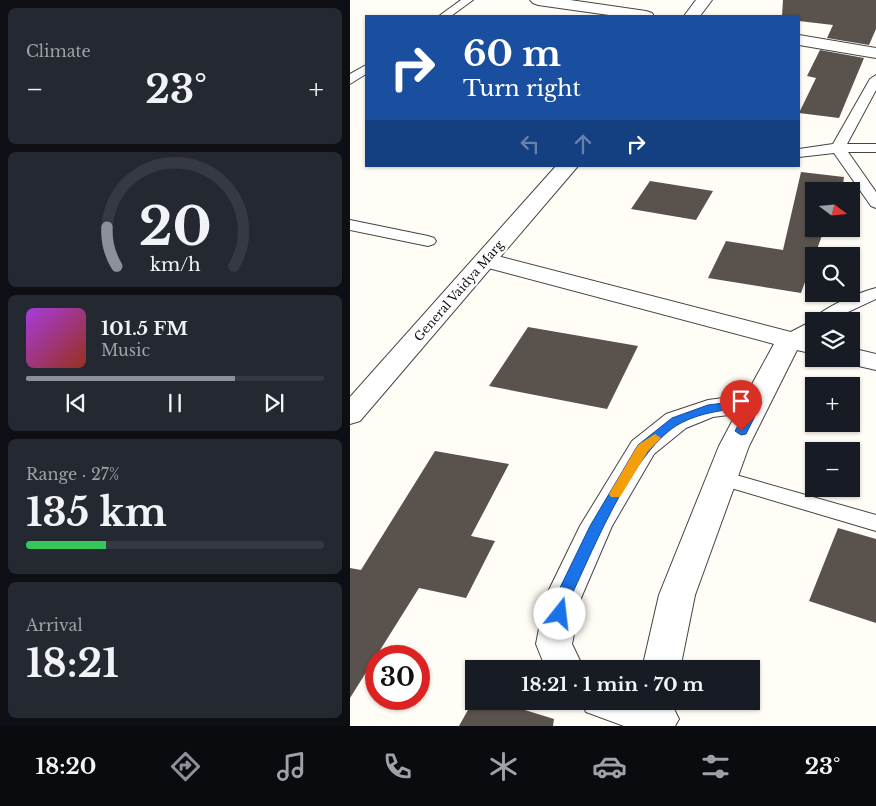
<!DOCTYPE html>
<html lang="en">
<head>
<meta charset="utf-8">
<style>
	:root { --surface:#171b24; --page:#242831; --text:#f1f3f6; --muted:#9ea1a6; --line:#363941; --accent:#8c9099 }
	body { margin:0; font-family:"Libre Baskerville",serif; background:var(--page); color:var(--text); height:100vh; display:flex; flex-direction:column; font-size:19px; white-space:nowrap }
	* { box-sizing:border-box; margin:0 }
	p { font-size:16px; color:var(--muted) }
	.icon { flex:none; width:28px; height:28px; fill:none; stroke:currentColor; stroke-width:2; stroke-linecap:round; stroke-linejoin:round }
	.map { position:relative; flex:1; overflow:hidden }
	.details { display:flex; flex-direction:column; gap:8px; padding:8px; background:#0d0f14; width:350px }
	.details>* { flex:none }
	.banner { position:absolute; left:15px; top:15px; width:435px; height:152px; border-radius:0px; box-shadow:0 1px 4px #0004; background:#1a4fa0; color:#fff; overflow:hidden }
	.needle { width:32px; rotate:106deg }
	.controls { position:absolute; left:455px; top:182px; display:grid; gap:10px }
	.controls a { display:grid; place-items:center; width:55px; height:55px; border-radius:0px; background:var(--surface); box-shadow:0 1px 4px #0004; font-size:25px }
	.speed { position:absolute; left:15px; top:645px; display:flex; gap:10px; font-size:25px; font-weight:700; text-align:center }
	.speed>* { display:grid; place-content:center; width:65px; height:65px; border-radius:50%; background:var(--surface); box-shadow:0 1px 4px #0004; line-height:1 }
	.speed .limit { border:8px solid #d22; background:#fff; color:#111 }
	.pin { position:absolute; display:grid; place-items:center; width:42px; height:42px; color:#fff; margin:-51px -21px; border-radius:50% 50% 50% 0; rotate:-45deg; box-shadow:0 0 5px #0007 }
	.pin .icon { rotate:45deg }
	.me { position:absolute; width:55px; margin:-28px; rotate:16deg; stroke-linejoin:round; filter:drop-shadow(0 0 4px #0008) }
	.turn { display:flex; align-items:center; gap:18px; height:105px; padding:0 15px; font-size:22px }
	.turn .icon { width:65px; height:65px; stroke-width:2.5 }
	.turn b { display:block; font-size:35px; line-height:42px }
	.lanes { display:flex; align-items:center; height:48px; padding:0 15px; background:#0003; justify-content:center; gap:25px; direction:ltr }
	.lanes .off { opacity:.35 }
	.big { font-size:38px; font-weight:700; line-height:1.1 }
	.details .widget { flex:1; display:flex; flex-direction:column; justify-content:center; gap:8px; min-width:0; padding:0 18px; border-radius:8px; background:var(--page) }
	.details .dial { align-items:center; gap:0 }
	.dial svg { height:130px; overflow:visible; fill:none; stroke:var(--line); stroke-width:7; stroke-linecap:round; text-anchor:middle }
	.dial text { fill:var(--text); stroke:none }
	.song { display:flex; align-items:center; gap:15px }
	.cover { width:60px; height:60px; border-radius:8px; background:linear-gradient(135deg,hsl(280 70% 55%),hsl(10 70% 35%)) }
	.played { height:5px; border-radius:2px; background:linear-gradient(90deg,var(--accent) 70%,var(--line) 70%) }
	.keys { display:flex; justify-content:space-around; direction:ltr }
	.heat { display:flex; justify-content:space-between; align-items:center; font-size:28px; direction:ltr }
	.charge { height:8px; border-radius:4px; background:linear-gradient(90deg,#34c759 27%,var(--line) 0) }
	.trip { position:absolute; left:115px; top:660px; width:295px; height:50px; border-radius:0px; background:var(--surface); box-shadow:0 1px 4px #0004; font-weight:700; line-height:50px; text-align:center }
	.tab-bar { display:flex; height:80px; justify-content:space-around; align-items:center; background:#090b0e; color:var(--muted) }
	.tab-bar .icon { width:35px; height:35px }
	.tab-bar .on { color:var(--accent) }
	.tab-bar b { font-size:22px; color:var(--text) }
	main { display:flex; flex:1; min-height:0 }
	.map>svg:first-child { display:block }
</style>
</head>
<body>
<main>
<section class="details">
<div class="widget"><p>Climate</p>
<div class="heat"><a>−</a><b class="big">23°</b><a>+</a></div>
</div>
<div class="widget dial"><svg viewBox="0 0 100 80">
<path d="M14 69A42 42 0 1 1 86 69"/>
<path d="M14 69A42 42 0 0 1 8 45" stroke="#8c9099"/>
<text x="50" y="56" font-size="32" font-weight="700">20</text>
<text x="50" y="72" font-size="11">km/h</text>
</svg></div>
<div class="widget">
<div class="song"><i class="cover"></i><div><b>101.5 FM</b><p>Music</p></div></div>
<div class="played"></div>
<div class="keys"><svg class="icon" aria-label="previous" viewBox="0 0 24 24"><path d="M18 5L8 12l10 7zM5 5v14"/></svg><svg class="icon" aria-label="pause" viewBox="0 0 24 24"><path d="M8 5v14M16 5v14"/></svg><svg class="icon" aria-label="next" viewBox="0 0 24 24"><path d="M6 5l10 7-10 7zM19 5v14"/></svg></div>
</div>
<div class="widget"><p>Range · 27%</p><b class="big">135 km</b><div class="charge"></div></div>
<div class="widget"><p>Arrival</p><b class="big">18:21</b></div>
</section>
<div class="map">
<svg width="526" height="726" viewBox="0 0 526 726">
	<rect width="100%" height="100%" fill="#fffdf5"/>
	<g fill="#5a524d">
		<polygon points="433,0 526,0 526,29 519,45 477,38 483,25 449,21 449,16 432,16"/>
		<polygon points="470,50 514,58 489,118 449,113 466,78 457,76"/>
		<polygon points="451,172 494,177 492,191 464,191 464,229 485,229 484,231 474,230 451,293 358,278 376,241 433,250"/>
		<polygon points="300,181 363,191 346,220 281,209"/>
		<polygon points="178,327 288,346 257,409 139,386"/>
		<polygon points="85,451 159,464 121,536 145,541 116,598 69,588 0,698 0,568 11,570"/>
		<polygon points="488,528 526,539 526,623 459,601"/>
		<polygon points="124,699 124,701 146,701 204,719 203,726 109,726"/>
	</g>
	<g fill="none" stroke-linecap="round" stroke-linejoin="round">
		<g stroke="#444" stroke-width="2">
			<g id="service">
				<polygon points="111,0 123,0 101,16 89,16"/>
				<polygon points="16,65 16,74 0,84 0,74"/>
				<polygon points="526,75 526,90 497,144 526,144 526,152 498,152 526,192 526,208 521,206 484,153 449,157 449,149 483,144 520,79"/>
				<polygon points="0,220 78,236 84,238 86,241 84,244 78,246 0,230"/>
				<path d="M526,288V299L498,312L483,321H464V334C454,339 445,347 433,344L430,340L433,336L462,321C471,308 510,292 526,288Z"/>
				<polygon points="372,471 526,515 526,531 364,483 361,478 364,473"/>
			</g>
		</g>
		<g stroke="#444" stroke-width="2">
			<g id="minor">
				<polygon points="180,0 220,0 296,11 302,13 304,16 266,16 188,5 183,3"/>
				<polygon points="449,35 526,48 526,58 449,45"/>
				<polygon points="136,253 464,338 464,354 447,350 399,446 345,595 330,669 292,669 309,595 369,446 386,414 363,417 336,428 304,454 262,526 231,598 222,644 234,669 196,669 186,644 195,598 230,526 282,441 316,414 358,400 396,395 424,344 127,265 124,260 127,255"/>
				<polygon points="501,348 526,354 526,370 491,362 489,359 501,359"/>
				<polygon points="231,701 304,701 323,707 329,719 325,726 274,726 236,712"/>
			</g>
		</g>
		<g stroke="#444" stroke-width="2">
			<g id="tertiary">
				<polygon points="346,0 362,0 350,16 334,16"/>
				<polygon points="206,166 228,166 10,421 0,424 0,397"/>
			</g>
		</g>
		<use href="#service" fill="#fff" fill-rule="evenodd"/>
		<use href="#minor" fill="#fff" fill-rule="evenodd"/>
		<use href="#tertiary" fill="#fff" fill-rule="evenodd"/>
	</g>
	<path fill="#1a73e8" stroke="#114b97" d="M406,399L412,402L396,434L391,435L385,431L398,407C375,410 352,412 331,423C285,447 245,545 223,592C219,600 219,610 215,618L210,619L205,618L202,614L205,598L240,526L288,445L322,418L358,405Z"/>
	<polygon fill="#f59e0b" points="305,434 311,438 298,451 270,497 261,497 259,494 288,445"/>
	<g text-anchor="middle" stroke-width="5" stroke-linejoin="round" paint-order="stroke">
		<g font-size="12" fill="#111" stroke="#fff">
			<text transform="translate(109 291) rotate(-49)" y="4">General Vaidya Marg</text>
		</g>
	</g>
</svg>
<div class="controls">
<a><svg class="needle" viewBox="-14 -14 28 28"><path d="M0-13l5 13h-10z" fill="#e53935"/><path d="M0 13l5-13h-10z" fill="#9ea1a6"/></svg></a>
<a><svg class="icon" aria-label="search" viewBox="0 0 24 24"><circle cx="10" cy="10" r="6"/><path d="M15 15l6 6"/></svg></a>
<a><svg class="icon" aria-label="layers" viewBox="0 0 24 24"><path d="M12 4l9 5-9 5-9-5zM3 14l9 5 9-5"/></svg></a>
<a>+</a>
<a>−</a>
</div>
<div class="speed"><div class="limit">30</div></div>
<div class="pin" style="left:391px;top:431px;background:#d93025"><svg class="icon" aria-label="arrive" viewBox="0 0 24 24"><path d="M6 21V4h12l-3 4 3 4H6"/></svg></div>
<svg class="me" style="left:210px;top:614px" viewBox="-20 -20 40 40"><circle r="19" fill="#fff"/><path d="M0-13L10 11 0 6-10 11z" fill="#1a73e8"/></svg>
<div class="trip">18:21 · 1 min · 70 m</div>
<div class="banner">
<div class="turn"><svg class="icon" aria-label="right" viewBox="0 0 24 24"><path d="M7 20v-9h11M14 6l5 5-5 5"/></svg><div><b>60 m</b>Turn right</div></div>
<div class="lanes"><svg class="icon off" aria-label="left" viewBox="0 0 24 24"><path d="M17 20v-9H6M10 6l-5 5 5 5"/></svg><svg class="icon off" aria-label="ahead" viewBox="0 0 24 24"><path d="M12 20V5M6 11l6-6 6 6"/></svg><svg class="icon" aria-label="right" viewBox="0 0 24 24"><path d="M7 20v-9h11M14 6l5 5-5 5"/></svg></div>
</div>
</div>
</main>
<nav class="tab-bar">
<b>18:20</b>
<svg class="icon on" aria-label="directions" viewBox="0 0 24 24"><path d="M12 3l9 9-9 9-9-9zM9 14v-3h6M13 9l2 2-2 2"/></svg>
<svg class="icon" aria-label="music" viewBox="0 0 24 24"><path d="M9 18V5l10-2v13"/><circle cx="6" cy="18" r="3"/><circle cx="16" cy="16" r="3"/></svg>
<svg class="icon" aria-label="phone" viewBox="0 0 24 24"><path d="M5 4h4l2 5-3 2q2 4 5 5l2-3 5 2v4C11 20 4 13 5 4z"/></svg>
<svg class="icon" aria-label="climate" viewBox="0 0 24 24"><path d="M12 3v18M4 7l16 10M4 17L20 7"/></svg>
<svg class="icon" aria-label="car" viewBox="0 0 24 24"><path d="M5 17H2v-5l4-1 3-4h7l3 4 3 1v5h-3M9 17h6M6 11h13"/><circle cx="7" cy="17" r="2"/><circle cx="17" cy="17" r="2"/></svg>
<svg class="icon" aria-label="filters" viewBox="0 0 24 24"><path d="M4 7h16M4 17h16"/><circle cx="9" cy="7" r="2"/><circle cx="15" cy="17" r="2"/></svg>
<b>23°</b>
</nav>
</body>
</html>
